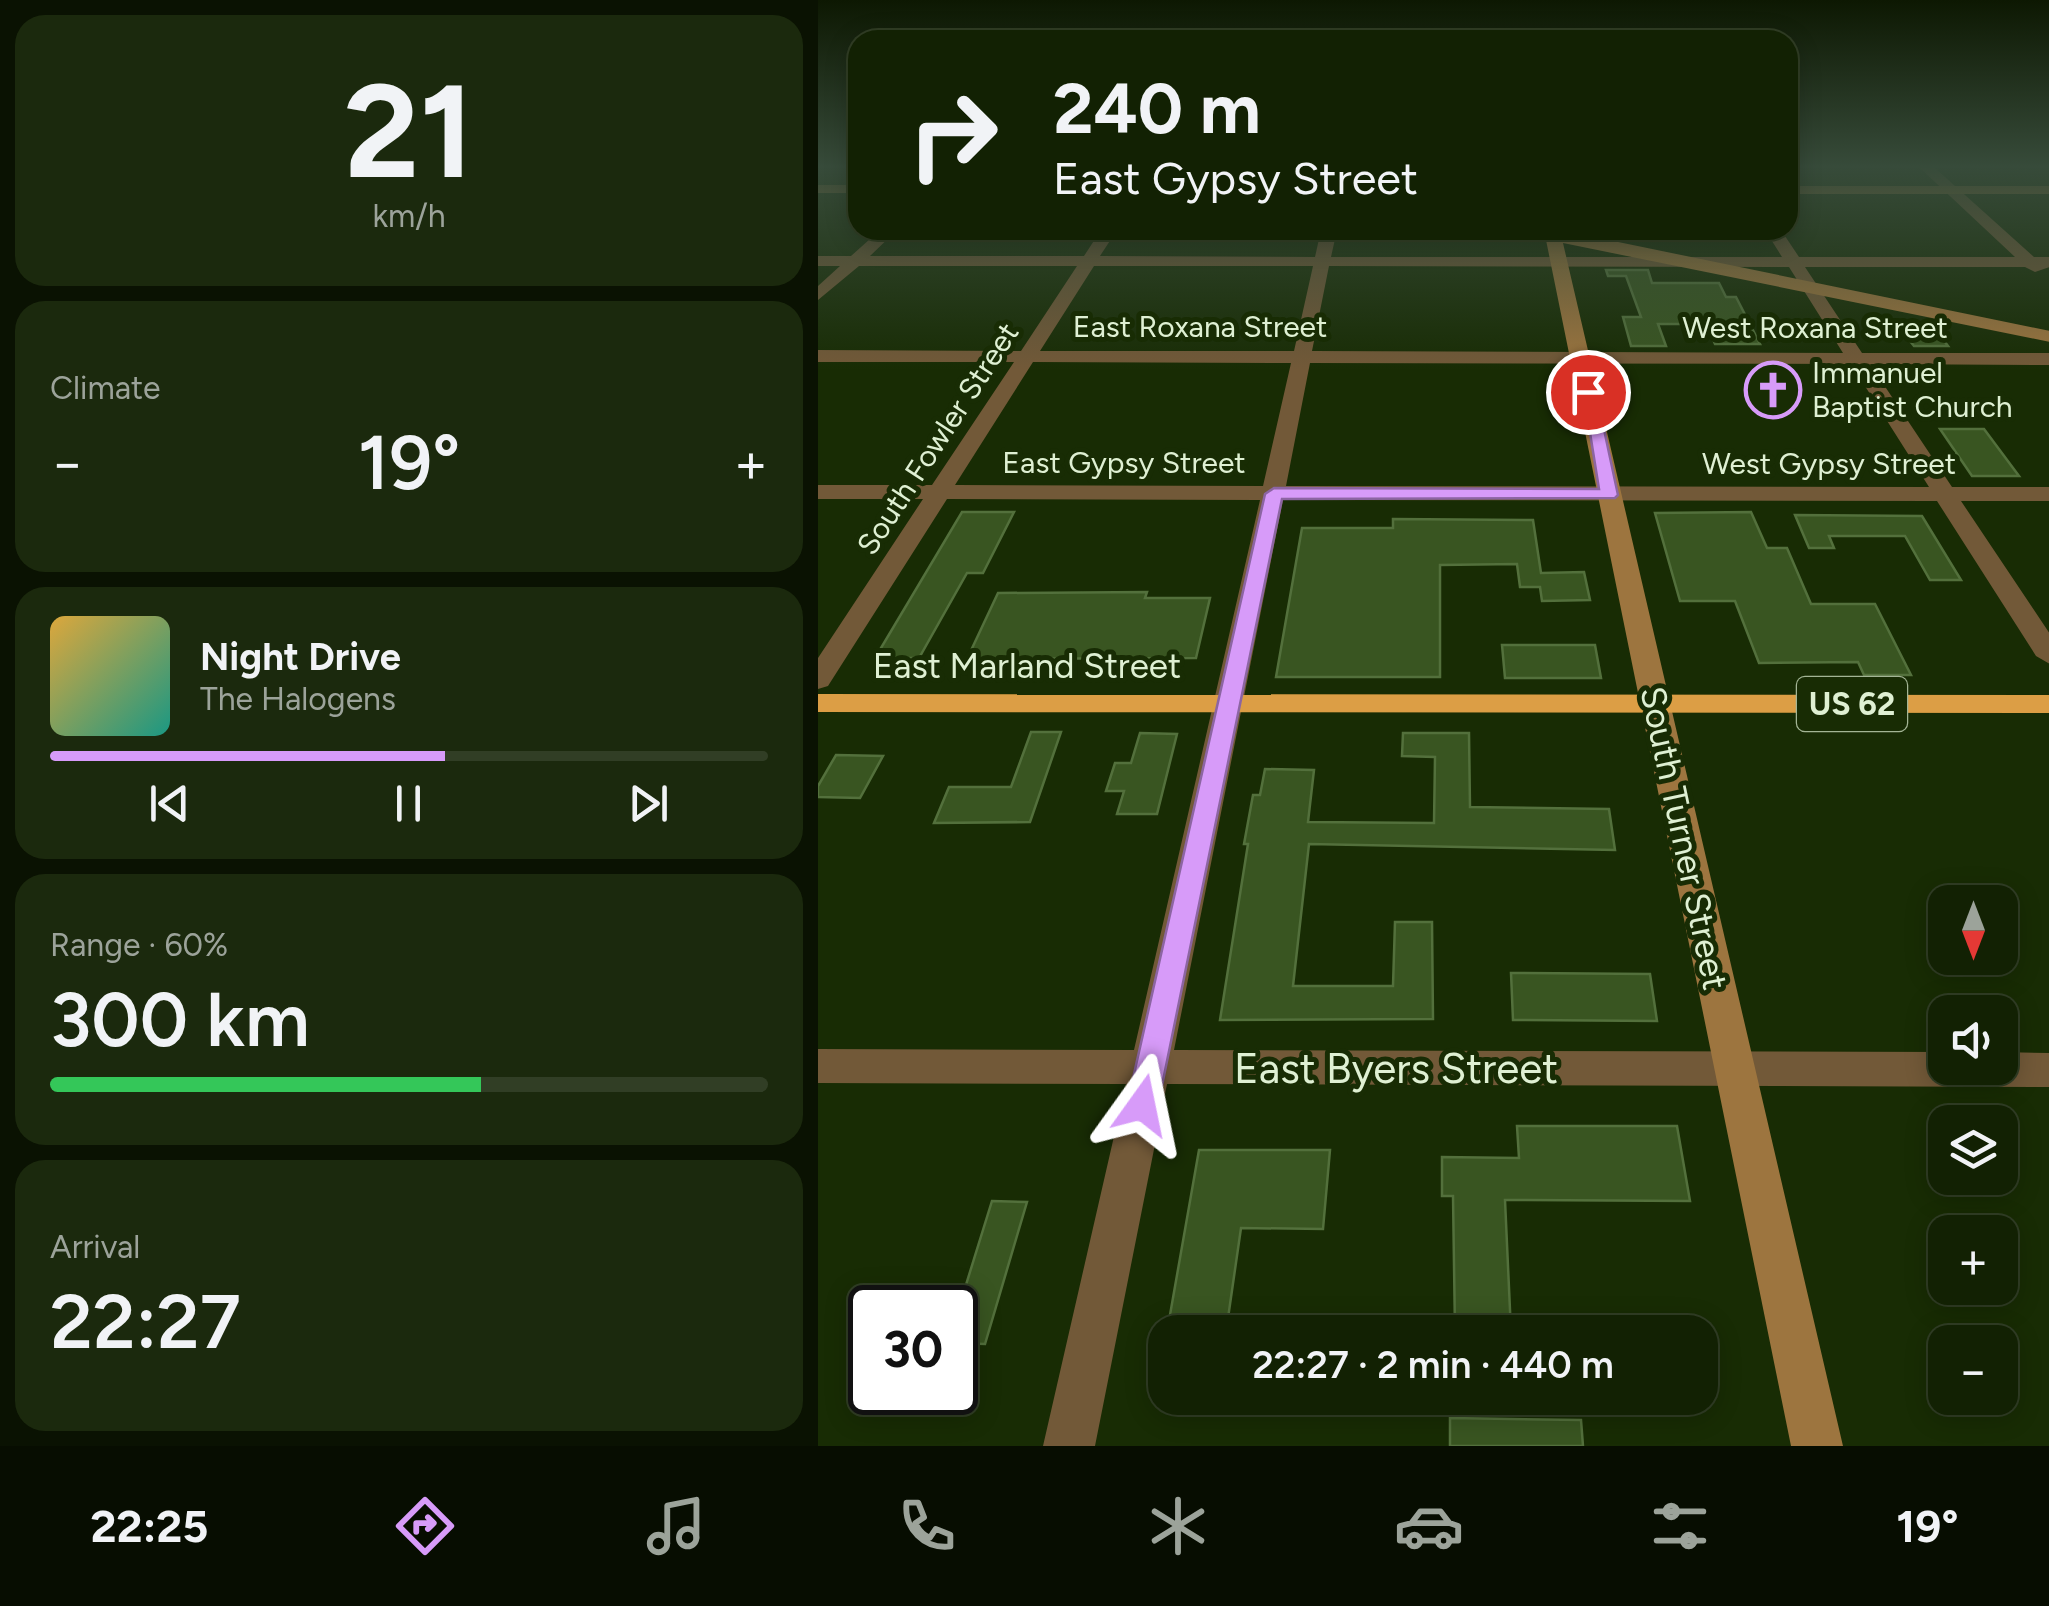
<!DOCTYPE html>
<html lang="en">
<head>
<meta charset="utf-8">
<style>
	:root { --surface:#122103; --page:#1b290d; --text:#f1f3f6; --muted:#9ca39a; --line:#313e25; --accent:#d79bf9 }
	body { margin:0; font-family:Figtree,sans-serif; background:var(--page); color:var(--text); height:100vh; display:flex; flex-direction:column; font-size:38px; white-space:nowrap }
	* { box-sizing:border-box; margin:0 }
	p { font-size:32px; color:var(--muted) }
	.icon { flex:none; width:55px; height:55px; fill:none; stroke:currentColor; stroke-width:2; stroke-linecap:round; stroke-linejoin:round }
	.map { position:relative; flex:1; overflow:hidden }
	.side { display:flex; flex-direction:column; gap:15px; padding:15px; background:#0a1202; width:818px }
	.side>* { flex:none }
	.hud { position:absolute; left:30px; top:30px; width:950px; height:210px; border-radius:30px; box-shadow:0 5px 25px #0003,0 0 0 2px var(--line); background:#122103; color:var(--text); overflow:hidden }
	.needle { width:65px; rotate:180deg }
	.tools { position:absolute; left:1110px; top:885px; display:grid; gap:20px }
	.tools a { display:grid; place-items:center; width:90px; height:90px; border-radius:20px; background:var(--surface); box-shadow:0 5px 25px #0003,0 0 0 2px var(--line); font-size:50px }
	.speed { position:absolute; left:30px; top:1285px; display:flex; gap:20px; font-size:50px; font-weight:700; text-align:center }
	.speed>* { display:grid; place-content:center; width:130px; height:130px; border-radius:50%; background:var(--surface); box-shadow:0 5px 25px #0003,0 0 0 2px var(--line); line-height:1 }
	.speed .limit { border:5px solid #111; border-radius:15px; background:#fff; color:#111 }
	.pin { position:absolute; display:grid; place-items:center; width:85px; height:85px; color:#fff; margin:-42px; border:5px solid #fff; border-radius:50%; box-shadow:0 2px 10px #0007 }
	.me { position:absolute; width:110px; margin:-55px; rotate:12deg; stroke-linejoin:round; filter:drop-shadow(0 0 8px #0008) }
	.turn { display:flex; align-items:center; gap:35px; height:210px; padding:0 40px; font-size:45px }
	.turn .icon { width:130px; height:130px; stroke-width:2.5 }
	.turn b { display:block; font-size:70px; line-height:85px }
	.big { font-size:75px; font-weight:600; line-height:1.1 }
	.side .tile { flex:1; display:flex; flex-direction:column; justify-content:center; gap:15px; min-width:0; padding:0 35px; border-radius:30px; background:var(--page) }
	.side .dial { align-items:center; gap:0 }
	.dial b { font-size:130px; line-height:1 }
	.song { display:flex; align-items:center; gap:30px }
	.cover { width:120px; height:120px; border-radius:15px; background:linear-gradient(135deg,hsl(40 70% 55%),hsl(170 70% 35%)) }
	.played { height:10px; border-radius:5px; background:linear-gradient(90deg,var(--accent) 55%,var(--line) 55%) }
	.keys { display:flex; justify-content:space-around; direction:ltr }
	.heat { display:flex; justify-content:space-between; align-items:center; font-size:55px; direction:ltr }
	.charge { height:15px; border-radius:8px; background:linear-gradient(90deg,#34c759 60%,var(--line) 0) }
	.trip { position:absolute; left:330px; top:1315px; width:570px; height:100px; border-radius:30px; background:var(--surface); box-shadow:0 5px 25px #0003,0 0 0 2px var(--line); font-weight:600; line-height:100px; text-align:center }
	.menu { display:flex; height:160px; justify-content:space-around; align-items:center; background:#070d01; color:var(--muted) }
	.menu .icon { width:70px; height:70px }
	.menu .active { color:var(--accent) }
	.menu b { font-size:45px; color:var(--text) }
	main { display:flex; flex:1; min-height:0 }
	.map>svg:first-child { display:block }
</style>
</head>
<body>
<main>
<section class="side">
<div class="tile dial"><b>21</b><p>km/h</p></div>
<div class="tile"><p>Climate</p>
<div class="heat"><a>−</a><b class="big">19°</b><a>+</a></div>
</div>
<div class="tile">
<div class="song"><i class="cover"></i><div><b>Night Drive</b><p>The Halogens</p></div></div>
<div class="played"></div>
<div class="keys"><svg class="icon" aria-label="previous" viewBox="0 0 24 24"><path d="M18 5L8 12l10 7zM5 5v14"/></svg><svg class="icon" aria-label="pause" viewBox="0 0 24 24"><path d="M8 5v14M16 5v14"/></svg><svg class="icon" aria-label="next" viewBox="0 0 24 24"><path d="M6 5l10 7-10 7zM19 5v14"/></svg></div>
</div>
<div class="tile"><p>Range · 60%</p><b class="big">300 km</b><div class="charge"></div></div>
<div class="tile"><p>Arrival</p><b class="big">22:27</b></div>
</section>
<div class="map">
<svg width="1232" height="1446" viewBox="0 0 1232 1446">
	<rect width="100%" height="100%" fill="#182c04"/>
	<g fill="#395521" stroke="#53703c" stroke-width="2.5">
		<polygon points="788,270 830,270 834,283 901,283 908,297 918,297 942,344 897,344 888,324 840,324 848,346 813,346 805,317 823,317 808,276 790,276"/>
		<polygon points="1080,326 1115,326 1130,346 1096,346"/>
		<polygon points="1122,429 1166,429 1201,476 1154,476"/>
		<polygon points="144,512 196,512 165,573 149,573 101,658 57,658"/>
		<polygon points="933,512 949,548 969,548 993,604 1057,604 1093,675 1046,675 1040,662 941,663 917,601 862,601 837,513"/>
		<polygon points="977,515 1104,516 1143,580 1112,580 1087,536 1011,536 1016,548 991,548"/>
		<polygon points="575,519 715,520 723,573 766,572 772,600 724,601 722,587 702,587 699,564 622,565 622,677 458,677 484,528 575,528"/>
		<polygon points="329,592 327,598 392,598 378,658 149,659 180,593"/>
		<polygon points="684,645 777,645 783,678 687,678"/>
		<polygon points="213,732 243,732 212,822 116,823 131,787 193,787"/>
		<polygon points="322,733 359,734 339,814 299,814 306,791 288,791 297,763 313,763"/>
		<polygon points="585,733 651,733 652,807 791,809 797,850 491,844 475,986 575,986 577,922 614,922 615,1019 402,1020 430,844 426,844 435,795 442,795 447,769 496,770 490,822 616,823 617,757 584,756"/>
		<polygon points="18,755 65,756 42,798 0,797 0,786"/>
		<polygon points="693,973 832,974 839,1021 695,1020"/>
		<polygon points="699,1126 859,1126 872,1201 687,1200 693,1332 637,1332 635,1196 624,1196 624,1157 701,1158"/>
		<polygon points="381,1150 512,1150 505,1229 423,1228 408,1332 349,1332"/>
		<polygon points="174,1201 209,1202 167,1344 138,1343 138,1317"/>
		<polygon points="632,1418 763,1420 765,1446 632,1446"/>
	</g>
	<g fill="none" stroke-linecap="round" stroke-linejoin="round">
		<path fill="#725938" fill-rule="evenodd" d="M1102,168H1117L1216,257H1232V267L1217,272L1207,267H987L1044,353H1232V365L1052,364L1134,487H1232V501H1143L1232,634V664L1218,656L1119,501L465,500L356,1050L1128,1052V1068H1182V1052L1232,1053V1087L349,1084L277,1446H225L308,1084L0,1083V1049L316,1050L442,500L129,499L10,686L0,689V658L105,499H0V485H114L196,362H0V350L203,351L259,266H41L0,300V286L22,266H0V256H33L62,230H79L52,256H266L283,230H299L282,256L497,257L503,230H519L513,257H964L947,230H963L981,257H1197ZM276,266H495L476,351H222ZM511,266L971,267L1025,353L494,351ZM215,362L473,363L445,486L137,485ZM492,363L1033,364L1111,487L468,486Z"/>
		<g fill="#9d753f" fill-rule="evenodd">
			<rect x="0" y="185" width="40" height="8"/>
			<rect x="970" y="186" width="262" height="8"/>
			<polygon points="696,230 742,230 1232,331 1232,342 745,243 1025,1446 973,1446 728,240"/>
		</g>
		<polygon fill="#dc9e45" fill-rule="evenodd" points="0,694 1232,695 1232,713 0,712"/>
	</g>
	<linearGradient id="sky" x2="0" y2="1"><stop stop-color="#0d1802"/><stop offset="0.45" stop-color="#374b3a"/><stop offset="1" stop-color="#374b3a" stop-opacity="0"/></linearGradient>
	<rect width="1232" height="370" fill="url(#sky)"/>
	<polygon fill="#d79bf9" stroke="#8c65a2" stroke-width="2.5" points="765,389 778,392 800,495 797,498 464,499 340,1105 335,1115 324,1119 313,1115 309,1105 447,494 456,488 781,489"/>
	<defs>
		<g id="church-ring" transform="scale(2.875)"><circle r="9.5" fill="#182c04" stroke="#d79bf9" stroke-width="1.5"/><path d="M-1.2-6h2.4v3.5h3.3v2.4h-3.3V6h-2.4V-.1h-3.3v-2.4h3.3Z" fill="#d79bf9"/></g>
	</defs>
	<g fill-rule="evenodd">
		<use href="#church-ring" x="955" y="390"/>
	</g>
	<g text-anchor="middle" stroke-width="10" stroke-linejoin="round" paint-order="stroke">
		<g font-size="30" fill="#dff0d3" stroke="#182c04">
			<text x="382" y="337">East Roxana Street</text>
			<text x="997" y="338">West Roxana Street</text>
			<text transform="translate(120 439) rotate(-57)" y="10">South Fowler Street</text>
			<text x="306" y="473">East Gypsy Street</text>
			<text x="1011" y="474">West Gypsy Street</text>
		</g>
		<g font-size="30" fill="#dff0d3" stroke="#182c04" text-anchor="start">
			<text x="994" y="383">Immanuel<tspan x="994" dy="34">Baptist Church</tspan></text>
		</g>
		<rect fill="#182c04" stroke="#a3b595" stroke-width="2.5" x="979" y="677" width="110" height="54" rx="8"/>
		<g font-size="32" font-weight="bold" fill="#dff0d3">
			<text x="1034" y="715">US 62</text>
		</g>
		<g font-size="35" fill="#dff0d3" stroke="#182c04">
			<text x="209" y="678">East Marland Street</text>
			<text transform="translate(866 838) rotate(78)" y="12">South Turner Street</text>
		</g>
		<g font-size="42" fill="#dff0d3" stroke="#182c04">
			<text x="578" y="1083">East Byers Street</text>
		</g>
	</g>
</svg>
<div class="tools">
<a><svg class="needle" viewBox="-14 -14 28 28"><path d="M0-13l5 13h-10z" fill="#e53935"/><path d="M0 13l5-13h-10z" fill="#9ca39a"/></svg></a>
<a><svg class="icon" aria-label="sound" viewBox="0 0 24 24"><path d="M4 9h4l5-4v14l-5-4H4zM17 9q2 3 0 6"/></svg></a>
<a><svg class="icon" aria-label="layers" viewBox="0 0 24 24"><path d="M12 4l9 5-9 5-9-5zM3 14l9 5 9-5"/></svg></a>
<a>+</a>
<a>−</a>
</div>
<div class="speed"><div class="limit">30</div></div>
<div class="pin" style="left:770px;top:392px;background:#d93025"><svg class="icon" aria-label="arrive" viewBox="0 0 24 24"><path d="M6 21V4h12l-3 4 3 4H6"/></svg></div>
<svg class="me" style="left:324px;top:1105px" viewBox="-20 -20 40 40"><path d="M0-17L14 15 0 8-14 15z" fill="#d79bf9" stroke="#fff" stroke-width="4"/></svg>
<div class="trip">22:27 · 2 min · 440 m</div>
<div class="hud">
<div class="turn"><svg class="icon" aria-label="right" viewBox="0 0 24 24"><path d="M7 20v-9h11M14 6l5 5-5 5"/></svg><div><b>240 m</b>East Gypsy Street</div></div>
</div>
</div>
</main>
<nav class="menu">
<b>22:25</b>
<svg class="icon active" aria-label="directions" viewBox="0 0 24 24"><path d="M12 3l9 9-9 9-9-9zM9 14v-3h6M13 9l2 2-2 2"/></svg>
<svg class="icon" aria-label="music" viewBox="0 0 24 24"><path d="M9 18V5l10-2v13"/><circle cx="6" cy="18" r="3"/><circle cx="16" cy="16" r="3"/></svg>
<svg class="icon" aria-label="phone" viewBox="0 0 24 24"><path d="M5 4h4l2 5-3 2q2 4 5 5l2-3 5 2v4C11 20 4 13 5 4z"/></svg>
<svg class="icon" aria-label="climate" viewBox="0 0 24 24"><path d="M12 3v18M4 7l16 10M4 17L20 7"/></svg>
<svg class="icon" aria-label="car" viewBox="0 0 24 24"><path d="M5 17H2v-5l4-1 3-4h7l3 4 3 1v5h-3M9 17h6M6 11h13"/><circle cx="7" cy="17" r="2"/><circle cx="17" cy="17" r="2"/></svg>
<svg class="icon" aria-label="filters" viewBox="0 0 24 24"><path d="M4 7h16M4 17h16"/><circle cx="9" cy="7" r="2"/><circle cx="15" cy="17" r="2"/></svg>
<b>19°</b>
</nav>
</body>
</html>
